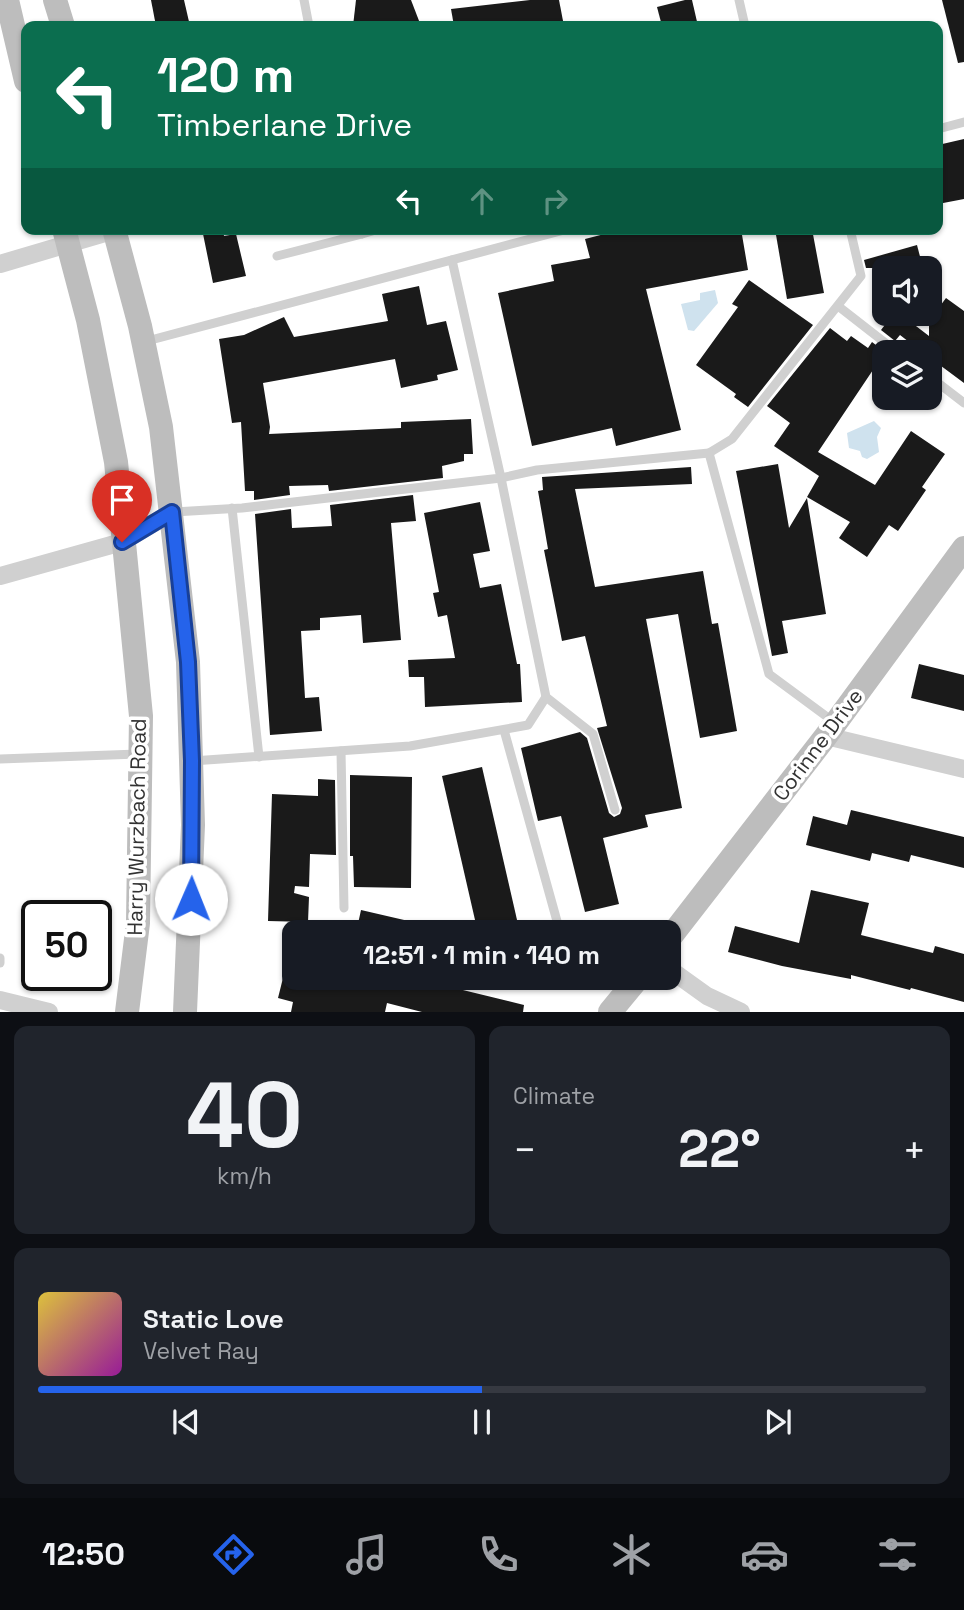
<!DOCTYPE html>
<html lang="en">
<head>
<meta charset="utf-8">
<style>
	:root { --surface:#171b24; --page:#20242c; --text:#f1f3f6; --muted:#9ea1a6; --line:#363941; --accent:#2563eb }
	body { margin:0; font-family:"Space Grotesk",sans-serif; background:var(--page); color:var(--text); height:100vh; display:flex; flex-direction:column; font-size:26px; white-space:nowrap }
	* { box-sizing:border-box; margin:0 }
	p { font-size:23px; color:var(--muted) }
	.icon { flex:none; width:38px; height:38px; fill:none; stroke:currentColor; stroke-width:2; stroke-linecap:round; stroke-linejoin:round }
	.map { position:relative; height:1012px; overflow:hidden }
	.details { display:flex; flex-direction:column; gap:14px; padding:14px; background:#0d0f14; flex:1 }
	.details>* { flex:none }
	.hud { position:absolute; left:21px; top:21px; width:922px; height:214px; border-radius:14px; box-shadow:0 2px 5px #0004; background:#0b6e4f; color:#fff; overflow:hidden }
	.fabs { position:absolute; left:872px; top:256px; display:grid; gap:14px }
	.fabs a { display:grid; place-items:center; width:70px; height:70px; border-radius:14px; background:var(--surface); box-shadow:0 2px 5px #0004; font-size:35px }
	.speed { position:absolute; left:21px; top:900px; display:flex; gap:14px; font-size:35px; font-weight:700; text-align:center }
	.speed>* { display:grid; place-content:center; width:91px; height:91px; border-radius:50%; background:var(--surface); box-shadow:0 2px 5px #0004; line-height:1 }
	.speed .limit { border:4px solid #111; border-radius:10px; background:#fff; color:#111 }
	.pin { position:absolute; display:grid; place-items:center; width:60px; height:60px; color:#fff; margin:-72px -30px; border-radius:50% 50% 50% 0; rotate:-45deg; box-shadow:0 0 7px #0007 }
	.pin .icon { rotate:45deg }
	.me { position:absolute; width:77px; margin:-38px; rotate:1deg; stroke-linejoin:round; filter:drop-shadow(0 0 5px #0008) }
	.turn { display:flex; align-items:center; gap:24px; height:147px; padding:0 21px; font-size:32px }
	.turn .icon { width:91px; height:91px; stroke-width:2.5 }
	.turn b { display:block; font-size:49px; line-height:60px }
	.lanes { display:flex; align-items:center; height:66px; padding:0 21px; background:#0003; justify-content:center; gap:35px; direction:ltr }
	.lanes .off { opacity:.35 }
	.big { font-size:52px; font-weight:800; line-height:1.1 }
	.details .tile { flex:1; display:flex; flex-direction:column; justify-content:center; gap:10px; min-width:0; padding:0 24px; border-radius:14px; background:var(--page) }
	.details .dial { align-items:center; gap:0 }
	.dial b { font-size:91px; line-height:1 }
	.song { display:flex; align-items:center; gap:21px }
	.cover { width:84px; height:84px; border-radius:10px; background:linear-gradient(135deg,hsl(50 70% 55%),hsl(300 70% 35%)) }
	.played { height:7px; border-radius:4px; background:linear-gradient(90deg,var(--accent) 50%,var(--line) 50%) }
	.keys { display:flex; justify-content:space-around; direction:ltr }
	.heat { display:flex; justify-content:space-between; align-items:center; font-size:38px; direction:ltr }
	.details .tiles { flex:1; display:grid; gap:14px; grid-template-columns:1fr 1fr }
	.tile:last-child { grid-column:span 2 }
	.trip { position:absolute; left:282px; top:920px; width:399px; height:70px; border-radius:14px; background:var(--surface); box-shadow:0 2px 5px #0004; font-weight:800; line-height:70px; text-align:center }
	.tabs { display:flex; height:112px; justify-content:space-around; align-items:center; background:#090b0e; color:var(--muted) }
	.tabs .icon { width:49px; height:49px }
	.tabs .active { color:var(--accent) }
	.tabs b { font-size:32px; color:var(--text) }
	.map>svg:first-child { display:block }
</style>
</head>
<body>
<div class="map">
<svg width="964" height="1012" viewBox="0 0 964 1012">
	<rect width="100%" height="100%" fill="#fff"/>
	<g fill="#cfe2ee">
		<polygon points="715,290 718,303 694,331 688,330 681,304 700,300 700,293"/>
		<polygon points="874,421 881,428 877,437 879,452 867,459 862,457 860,451 849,448 847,433"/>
	</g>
	<g fill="#1a1a1a">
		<polygon points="151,0 184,0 190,26 156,26"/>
		<polygon points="356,0 411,0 421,26 353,26"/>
		<polygon points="530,0 559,0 564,26 454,26 451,9"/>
		<polygon points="685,0 692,0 698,26 662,26 657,7"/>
		<polygon points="942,0 964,0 964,62 958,63"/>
		<polygon points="964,139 964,199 938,204 938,145"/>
		<polygon points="202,229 223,229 224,236 236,234 246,276 213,283"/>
		<polygon points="624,229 741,229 748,270 646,289 681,430 616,446 612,428 532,446 498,293 554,281 551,265 590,258 585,239"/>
		<polygon points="775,229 812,229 824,293 787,299"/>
		<polygon points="917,245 923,268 866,268 864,260"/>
		<polygon points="749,280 813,325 748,407 734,397 736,394 696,365 738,307 732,304"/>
		<polygon points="419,286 427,325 446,321 458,370 437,375 438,380 401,388 395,359 263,383 270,427 269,434 401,428 401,422 471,419 473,454 464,454 464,461 442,466 443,478 329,491 328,485 289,486 290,495 254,500 254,491 245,491 241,422 232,423 219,339 244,335 284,317 294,337 388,321 382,294"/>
		<polygon points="946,298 964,311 964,383 929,357 929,352 922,352 900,335 895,341 881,330 894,313 899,313 929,336 929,321"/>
		<polygon points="830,328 847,341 851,336 868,348 872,342 885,352 818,452 875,485 911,431 945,454 922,487 926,490 898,531 889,525 867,557 839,538 850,522 807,497 819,476 774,446 790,423 767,406"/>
		<polygon points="778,464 789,528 807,498 826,614 782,621 788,653 772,656 736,471"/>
		<polygon points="691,467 692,484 575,489 595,587 703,571 712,624 718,623 737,731 700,738 678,614 646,619 682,808 645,815 648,827 603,838 619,904 585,912 561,816 538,821 521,748 580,732 587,738 609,813 614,817 620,814 622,808 597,728 607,726 585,636 562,641 544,550 548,549 538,491 543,490 542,477"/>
		<polygon points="413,495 416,521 391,523 401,640 363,643 361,615 320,618 320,630 301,631 305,698 319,697 322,731 270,735 255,514 291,509 292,528 332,526 330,505"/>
		<polygon points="480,502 490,551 473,554 480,588 501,584 517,664 520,664 522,702 425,707 424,677 409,677 408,660 455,658 447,615 438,617 433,593 439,592 424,513"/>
		<polygon points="919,664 964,675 964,711 911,698"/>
		<polygon points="482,767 520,933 478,933 442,776"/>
		<polygon points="350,775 412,777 411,888 354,887 353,856 350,856"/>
		<polygon points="318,779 335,780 336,855 310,854 309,887 295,886 294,893 309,897 308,922 268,921 272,794 318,796"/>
		<polygon points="851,810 964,837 964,868 911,855 909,862 872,853 870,861 806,845 813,816 847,825"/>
		<polygon points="811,890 869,903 861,935 933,953 935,946 964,954 964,1002 911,988 910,990 851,975 851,979 782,966 728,952 735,926 799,943"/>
		<polygon points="361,910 430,926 429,933 356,933"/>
		<polygon points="283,978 390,978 429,987 430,982 524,1005 523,1012 422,1012 387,1003 385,1012 291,1012 293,1002 278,998"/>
	</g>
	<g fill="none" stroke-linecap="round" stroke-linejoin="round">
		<g stroke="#d0d0d0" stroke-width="9">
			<polyline points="304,0 309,26"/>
			<polyline points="739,0 745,26"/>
			<polyline points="938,129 964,122"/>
			<polyline points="361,229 362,234 379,229"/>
			<polyline points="277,256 362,234"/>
			<polyline points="838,306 897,352"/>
			<polyline points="147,341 568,229"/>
			<polyline points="929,376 964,403"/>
			<polyline points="232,508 259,757"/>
			<polyline points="174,512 242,508 501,478 452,260"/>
			<polyline points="834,722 769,674 709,453 732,439 861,276 850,229"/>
			<polyline points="504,730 560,932"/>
			<polyline points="341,751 344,908"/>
			<polyline points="0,759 138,754"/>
			<polyline points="192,761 410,746 528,725 546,697"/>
			<polyline points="615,810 593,734 546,697 501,478 537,470 709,453"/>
			<polyline points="0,958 0,963"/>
		</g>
		<g stroke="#d0d0d0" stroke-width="18">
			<polyline points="0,264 115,230"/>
			<polyline points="0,576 122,542 172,512"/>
			<polyline points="826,736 964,769"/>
			<polyline points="668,968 707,996 741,1012"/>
			<polyline points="0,1000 49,1012"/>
		</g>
		<g stroke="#bdbdbd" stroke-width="24">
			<polyline points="7,0 26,81"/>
			<polyline points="55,0 63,26"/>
			<polyline points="64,229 88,320 116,462 141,716 138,923 127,1012"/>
			<polyline points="114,229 140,326 161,427 188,662 193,825 185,1012"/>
			<polyline points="668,940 826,736 964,548"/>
			<polyline points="610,1012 638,978"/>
		</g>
	</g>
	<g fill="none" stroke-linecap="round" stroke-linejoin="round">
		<g stroke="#184099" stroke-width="18">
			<polyline id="route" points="122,542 172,512 188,662 192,761 191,899"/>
		</g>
		<use href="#route" stroke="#2563eb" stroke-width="12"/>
	</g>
	<g text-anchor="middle" stroke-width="7" stroke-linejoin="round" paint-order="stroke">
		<g font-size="21" fill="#333" stroke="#fff">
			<text transform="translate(818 745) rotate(-53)" y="7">Corinne Drive</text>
			<text transform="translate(137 827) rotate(-89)" y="7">Harry Wurzbach Road</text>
		</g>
	</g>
</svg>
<div class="fabs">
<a><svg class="icon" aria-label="sound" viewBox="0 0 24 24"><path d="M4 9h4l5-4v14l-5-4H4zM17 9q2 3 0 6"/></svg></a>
<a><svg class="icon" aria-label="layers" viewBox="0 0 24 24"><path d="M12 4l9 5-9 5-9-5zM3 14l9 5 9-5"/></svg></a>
</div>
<div class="speed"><div class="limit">50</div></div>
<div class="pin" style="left:122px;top:542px;background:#d93025"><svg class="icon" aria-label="arrive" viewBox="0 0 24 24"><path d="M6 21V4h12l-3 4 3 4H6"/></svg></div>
<svg class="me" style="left:191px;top:899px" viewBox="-20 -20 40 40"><circle r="19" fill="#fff"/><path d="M0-13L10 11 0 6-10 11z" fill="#2563eb"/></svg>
<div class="trip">12:51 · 1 min · 140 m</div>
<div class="hud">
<div class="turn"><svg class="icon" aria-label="left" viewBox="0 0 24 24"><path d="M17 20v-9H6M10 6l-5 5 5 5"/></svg><div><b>120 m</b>Timberlane Drive</div></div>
<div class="lanes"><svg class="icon" aria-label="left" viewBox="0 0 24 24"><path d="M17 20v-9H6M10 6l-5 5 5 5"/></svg><svg class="icon off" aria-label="ahead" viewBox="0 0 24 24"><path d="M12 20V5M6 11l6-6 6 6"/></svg><svg class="icon off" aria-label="right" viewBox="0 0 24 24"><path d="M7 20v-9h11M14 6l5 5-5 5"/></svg></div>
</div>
</div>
<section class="details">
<div class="tiles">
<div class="tile dial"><b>40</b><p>km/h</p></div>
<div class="tile"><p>Climate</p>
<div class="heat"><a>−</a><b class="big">22°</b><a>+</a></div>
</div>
<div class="tile">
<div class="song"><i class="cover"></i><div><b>Static Love</b><p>Velvet Ray</p></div></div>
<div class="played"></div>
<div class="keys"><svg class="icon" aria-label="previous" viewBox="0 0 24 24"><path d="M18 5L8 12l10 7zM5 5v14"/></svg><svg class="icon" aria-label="pause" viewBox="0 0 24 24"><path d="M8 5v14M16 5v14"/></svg><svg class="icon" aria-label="next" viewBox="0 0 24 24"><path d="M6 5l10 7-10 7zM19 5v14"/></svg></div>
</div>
</div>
</section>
<nav class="tabs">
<b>12:50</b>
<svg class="icon active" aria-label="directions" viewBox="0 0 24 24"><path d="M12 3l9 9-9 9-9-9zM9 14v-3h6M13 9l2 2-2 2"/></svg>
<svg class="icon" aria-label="music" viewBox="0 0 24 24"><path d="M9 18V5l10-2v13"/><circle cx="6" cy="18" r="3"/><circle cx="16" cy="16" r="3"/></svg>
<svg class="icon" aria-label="phone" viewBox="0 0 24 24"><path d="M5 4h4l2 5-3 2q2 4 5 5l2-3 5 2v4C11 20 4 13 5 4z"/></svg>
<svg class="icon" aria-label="climate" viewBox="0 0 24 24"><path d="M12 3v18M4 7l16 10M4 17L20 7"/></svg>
<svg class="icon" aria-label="car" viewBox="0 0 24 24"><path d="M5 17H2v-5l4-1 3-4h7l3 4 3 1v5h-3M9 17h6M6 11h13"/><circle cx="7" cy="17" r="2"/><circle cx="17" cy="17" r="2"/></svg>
<svg class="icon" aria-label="filters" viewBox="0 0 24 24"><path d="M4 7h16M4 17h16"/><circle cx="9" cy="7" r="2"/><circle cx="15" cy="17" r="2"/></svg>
</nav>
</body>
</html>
